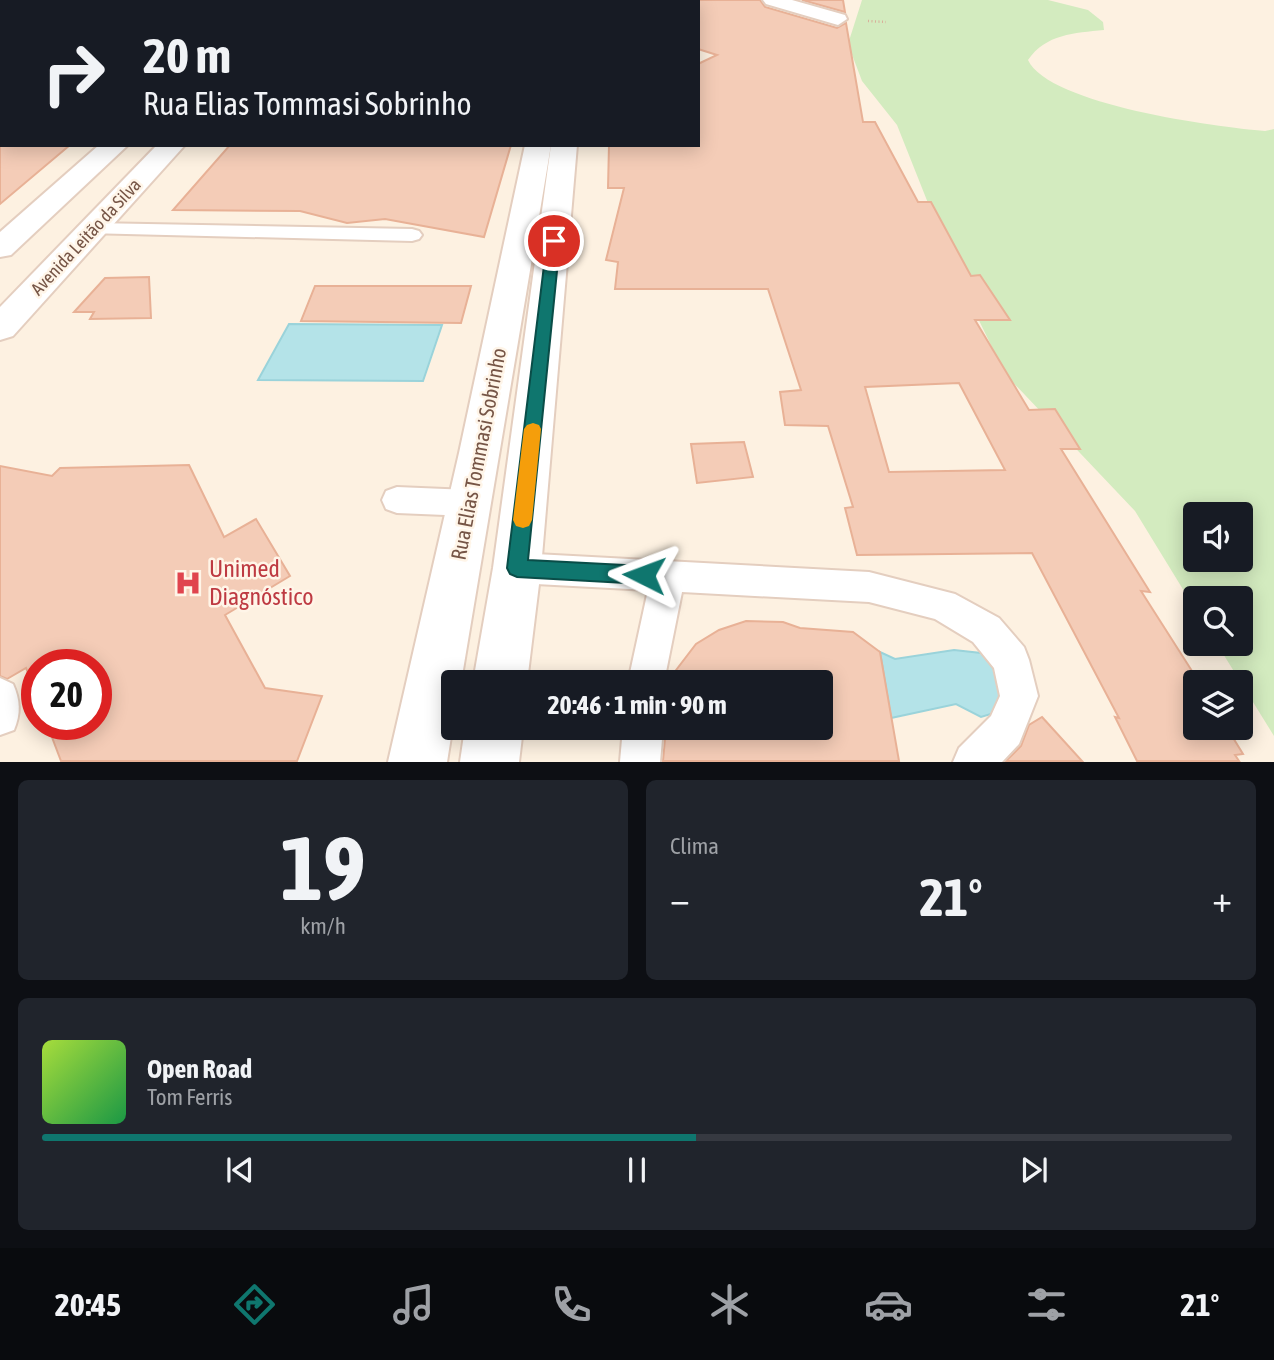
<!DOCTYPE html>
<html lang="pt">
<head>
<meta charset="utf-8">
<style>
	:root { --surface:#171b24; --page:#20242c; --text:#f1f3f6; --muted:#9ea1a6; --line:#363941; --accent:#0f766e }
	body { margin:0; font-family:"Asap Condensed",sans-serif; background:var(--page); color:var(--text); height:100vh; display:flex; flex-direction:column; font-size:26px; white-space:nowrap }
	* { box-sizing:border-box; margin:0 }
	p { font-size:23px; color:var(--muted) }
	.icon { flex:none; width:38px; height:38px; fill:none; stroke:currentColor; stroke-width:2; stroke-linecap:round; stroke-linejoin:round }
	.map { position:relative; height:762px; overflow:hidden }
	.drawer { display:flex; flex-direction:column; gap:18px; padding:18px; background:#0d0f14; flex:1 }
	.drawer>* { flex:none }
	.top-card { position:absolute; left:0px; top:0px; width:700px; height:147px; box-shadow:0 4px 18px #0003; background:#171b24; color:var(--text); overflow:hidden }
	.fabs { position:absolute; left:1183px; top:502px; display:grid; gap:14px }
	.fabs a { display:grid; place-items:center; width:70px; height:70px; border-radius:7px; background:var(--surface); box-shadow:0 4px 18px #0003; font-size:35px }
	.speed { position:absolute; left:21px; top:649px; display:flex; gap:14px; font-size:35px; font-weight:700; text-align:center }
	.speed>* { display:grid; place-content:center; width:91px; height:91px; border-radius:50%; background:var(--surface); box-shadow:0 4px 18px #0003; line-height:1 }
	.speed .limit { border:10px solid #d22; background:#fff; color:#111 }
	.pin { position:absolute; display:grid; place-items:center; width:60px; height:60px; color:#fff; margin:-30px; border:4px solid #fff; border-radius:50%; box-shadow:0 2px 7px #0007 }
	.me { position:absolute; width:77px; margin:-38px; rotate:273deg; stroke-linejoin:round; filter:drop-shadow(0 0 5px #0008) }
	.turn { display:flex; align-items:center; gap:24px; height:147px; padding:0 28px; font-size:32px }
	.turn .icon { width:91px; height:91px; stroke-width:2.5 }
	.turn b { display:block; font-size:49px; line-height:60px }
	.big { font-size:52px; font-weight:700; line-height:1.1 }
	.drawer .card { flex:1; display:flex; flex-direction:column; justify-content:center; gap:10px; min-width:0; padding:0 24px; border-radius:10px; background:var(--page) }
	.drawer .dial { align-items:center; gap:0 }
	.dial b { font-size:91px; line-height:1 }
	.song { display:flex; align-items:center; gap:21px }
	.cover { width:84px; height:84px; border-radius:10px; background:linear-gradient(135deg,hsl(80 70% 55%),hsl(140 70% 35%)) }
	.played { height:7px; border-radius:4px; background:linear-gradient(90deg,var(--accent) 55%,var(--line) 55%) }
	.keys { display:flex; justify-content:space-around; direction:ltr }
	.heat { display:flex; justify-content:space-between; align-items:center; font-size:38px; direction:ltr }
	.drawer .tiles { flex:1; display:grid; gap:18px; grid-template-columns:1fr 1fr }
	.card:last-child { grid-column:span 2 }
	.trip { position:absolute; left:441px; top:670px; width:392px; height:70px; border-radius:7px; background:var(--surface); box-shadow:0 4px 18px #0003; font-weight:700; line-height:70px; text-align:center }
	.menu { display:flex; height:112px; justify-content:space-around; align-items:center; background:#090b0e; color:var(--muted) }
	.menu .icon { width:49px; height:49px }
	.menu .selected { color:var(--accent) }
	.menu b { font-size:32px; color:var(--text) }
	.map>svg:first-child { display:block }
</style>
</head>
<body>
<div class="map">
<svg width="1274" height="762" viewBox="0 0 1274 762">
	<rect width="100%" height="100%" fill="#fdf1e1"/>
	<path fill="#d3ebbf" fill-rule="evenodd" d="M862,0H1048L1088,10L1103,22L1104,30C1074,33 1046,34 1028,60C1049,105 1217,127 1265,131L1274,129V736L1217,644H1241V598H1195V609L1135,511L1005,374L955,271L897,125L862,81L848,44ZM1195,514H1241V560H1195Z"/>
	<g fill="#b4e3e8" stroke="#9ad3da" stroke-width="2">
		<polygon points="289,324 442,325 423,381 258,380"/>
		<polygon points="954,650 981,653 1001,678 1004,710 981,717 956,704 891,718 880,652 895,659"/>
	</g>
	<g fill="#f4ccb7" stroke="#e8b196" stroke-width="2" fill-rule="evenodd">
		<path d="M698,0H760L765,7L837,28L846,23L863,122H875L918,202H931L971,276L980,275L1010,320H975L1029,410L1055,409L1080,449H1061L1150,592L1141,591L1199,682H1195V728H1227L1243,754L1235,755L1239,761H1137L1115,717L1119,718L1032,553L857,555L845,508L853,507L828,426L785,425L780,392L801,390L768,289H615L618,262L606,260L624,188H608L609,145H698V64L717,55L698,49ZM959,383L1005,470L889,472L865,387Z"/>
		<polygon points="802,0 843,0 845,12"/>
		<polygon points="0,145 70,145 0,204"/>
		<polygon points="230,145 511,145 484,237 385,219 347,223 300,211 173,210"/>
		<polygon points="149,277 151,318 90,319 94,312 74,312 105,278"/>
		<polygon points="315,286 471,286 461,323 301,321"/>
		<polygon points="744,442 753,477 697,483 691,444"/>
		<polygon points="189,465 224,537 256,519 290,576 225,615 265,688 322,696 297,761 61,761 47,724 96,724 96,665 37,665 37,697 26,668 7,679 0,676 0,466 52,476 60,468"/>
		<polygon points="746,621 783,622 800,628 853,632 880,652 899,761 663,761 666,728 821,728 821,682 667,682 696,644 719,630"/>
		<polygon points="1042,717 1082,761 1006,761 1021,746 1029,725"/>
	</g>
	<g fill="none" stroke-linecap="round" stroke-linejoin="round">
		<g stroke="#e4cebf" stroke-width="4">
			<g id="service">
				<polygon points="93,223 412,229 419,231 422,235 419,239 412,241 86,233 83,229 86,225"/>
				<polygon points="397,487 469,490 480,494 484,503 480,512 469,516 397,513 386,509 382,500 386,491"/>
				<polygon points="517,553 869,572 955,594 999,618 1024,647 1029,660 1038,696 1019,744 1002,762 953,762 959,748 991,716 1000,696 994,668 973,642 935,619 869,602 682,592 664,682 628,682 648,590 517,583 505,578 500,568 505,558"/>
				<path d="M0,678L13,684C20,700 21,713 14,730L0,735Z"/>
				<polygon points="623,728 663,728 660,762 620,762"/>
			</g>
		</g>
		<g stroke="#e4cebf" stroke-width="4">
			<polygon id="minor" points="763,0 792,0 845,15 847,19 838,25 766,4"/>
		</g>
		<g stroke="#e4cebf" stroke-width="4">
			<g id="tertiary">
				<polygon points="264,0 283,0 263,2"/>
				<polygon points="303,0 321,0 302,2"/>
				<polygon points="367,0 390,0 366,2"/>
				<polygon points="569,0 587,0 568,2"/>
				<polygon points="99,145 128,145 11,255 0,257 0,232"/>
				<polygon points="157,145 185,145 13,336 0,340 0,307"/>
				<polygon points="525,145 551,145 461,682 453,682 453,724 447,762 388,762 459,453"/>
				<polygon points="551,145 577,145 541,568 527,682 473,682 493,568"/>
				<polygon points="465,728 523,728 519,762 460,762"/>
			</g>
		</g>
		<polyline stroke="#d9af9a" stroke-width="2.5" stroke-dasharray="1 2.5" stroke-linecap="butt" points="868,21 886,22"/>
		<use href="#service" fill="#fff" fill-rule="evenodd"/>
		<use href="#minor" fill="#fff" fill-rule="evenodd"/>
		<use href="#tertiary" fill="#fff" fill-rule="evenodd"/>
	</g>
	<polygon fill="#0f766e" stroke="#0a4d48" stroke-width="2" points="554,237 560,241 528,560 644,566 652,568 654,575 652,581 644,584 517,577 510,574 507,568 547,241"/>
	<polygon fill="#f59e0b" points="533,423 539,425 541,429 532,520 529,526 523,528 516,526 513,520 524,429 527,425"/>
	<defs>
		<g id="hospital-bare" transform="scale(2.1)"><path d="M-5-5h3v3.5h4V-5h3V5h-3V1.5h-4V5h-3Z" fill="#e0444e" stroke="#fff5e8" stroke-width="2.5" paint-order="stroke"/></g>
	</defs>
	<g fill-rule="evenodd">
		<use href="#hospital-bare" x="188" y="583"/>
	</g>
	<g text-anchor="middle" stroke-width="5" stroke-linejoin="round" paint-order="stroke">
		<g font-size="18" fill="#765546" stroke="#fff5e8">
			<text transform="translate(86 237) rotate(-47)" y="6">Avenida Leitão da Silva</text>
		</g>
		<g font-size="21" fill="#765546" stroke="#fff5e8">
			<text transform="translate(479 454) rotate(-79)" y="7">Rua Elias Tommasi Sobrinho</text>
		</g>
		<g font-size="24" fill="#be3a42" stroke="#fff5e8" text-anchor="start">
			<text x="209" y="577">Unimed<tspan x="209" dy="28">Diagnóstico</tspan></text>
		</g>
	</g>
</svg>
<div class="fabs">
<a><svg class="icon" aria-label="sound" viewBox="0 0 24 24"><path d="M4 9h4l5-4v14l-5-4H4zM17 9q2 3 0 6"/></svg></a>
<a><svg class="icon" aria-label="search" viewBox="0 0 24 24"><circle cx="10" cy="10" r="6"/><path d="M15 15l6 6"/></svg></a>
<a><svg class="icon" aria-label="layers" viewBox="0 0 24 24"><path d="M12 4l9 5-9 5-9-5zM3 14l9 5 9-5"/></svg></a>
</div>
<div class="speed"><div class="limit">20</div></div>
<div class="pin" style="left:554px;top:241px;background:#d93025"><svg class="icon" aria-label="arrive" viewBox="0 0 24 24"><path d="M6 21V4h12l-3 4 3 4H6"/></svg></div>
<svg class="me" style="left:644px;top:575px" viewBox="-20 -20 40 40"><path d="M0-17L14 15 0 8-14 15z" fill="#0f766e" stroke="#fff" stroke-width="4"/></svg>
<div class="trip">20:46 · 1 min · 90 m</div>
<div class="top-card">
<div class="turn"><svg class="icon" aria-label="right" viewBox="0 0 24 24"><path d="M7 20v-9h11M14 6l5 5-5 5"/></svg><div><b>20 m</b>Rua Elias Tommasi Sobrinho</div></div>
</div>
</div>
<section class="drawer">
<div class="tiles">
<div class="card dial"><b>19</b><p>km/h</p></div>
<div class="card"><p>Clima</p>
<div class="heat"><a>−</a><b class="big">21°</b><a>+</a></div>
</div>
<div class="card">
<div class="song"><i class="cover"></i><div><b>Open Road</b><p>Tom Ferris</p></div></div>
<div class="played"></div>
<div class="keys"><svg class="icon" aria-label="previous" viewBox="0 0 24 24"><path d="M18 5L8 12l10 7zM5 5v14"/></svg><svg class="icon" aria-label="pause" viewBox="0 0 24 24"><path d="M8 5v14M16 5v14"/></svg><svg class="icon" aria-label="next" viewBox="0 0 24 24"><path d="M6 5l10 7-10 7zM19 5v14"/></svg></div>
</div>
</div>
</section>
<nav class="menu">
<b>20:45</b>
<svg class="icon selected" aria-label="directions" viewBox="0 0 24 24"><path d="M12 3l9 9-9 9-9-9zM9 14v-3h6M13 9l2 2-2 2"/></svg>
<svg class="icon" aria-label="music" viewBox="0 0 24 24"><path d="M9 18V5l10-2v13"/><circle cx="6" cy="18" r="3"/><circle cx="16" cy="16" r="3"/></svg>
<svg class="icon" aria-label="phone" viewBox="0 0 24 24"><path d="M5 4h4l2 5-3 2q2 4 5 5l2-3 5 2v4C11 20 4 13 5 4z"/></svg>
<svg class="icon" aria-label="climate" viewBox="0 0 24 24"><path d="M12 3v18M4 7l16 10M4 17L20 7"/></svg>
<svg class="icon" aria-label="car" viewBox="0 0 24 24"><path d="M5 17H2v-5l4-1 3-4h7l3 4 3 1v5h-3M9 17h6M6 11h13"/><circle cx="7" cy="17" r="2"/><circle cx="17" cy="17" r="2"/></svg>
<svg class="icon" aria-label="filters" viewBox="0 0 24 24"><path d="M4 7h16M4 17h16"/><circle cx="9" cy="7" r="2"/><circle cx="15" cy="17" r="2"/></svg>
<b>21°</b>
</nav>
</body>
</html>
